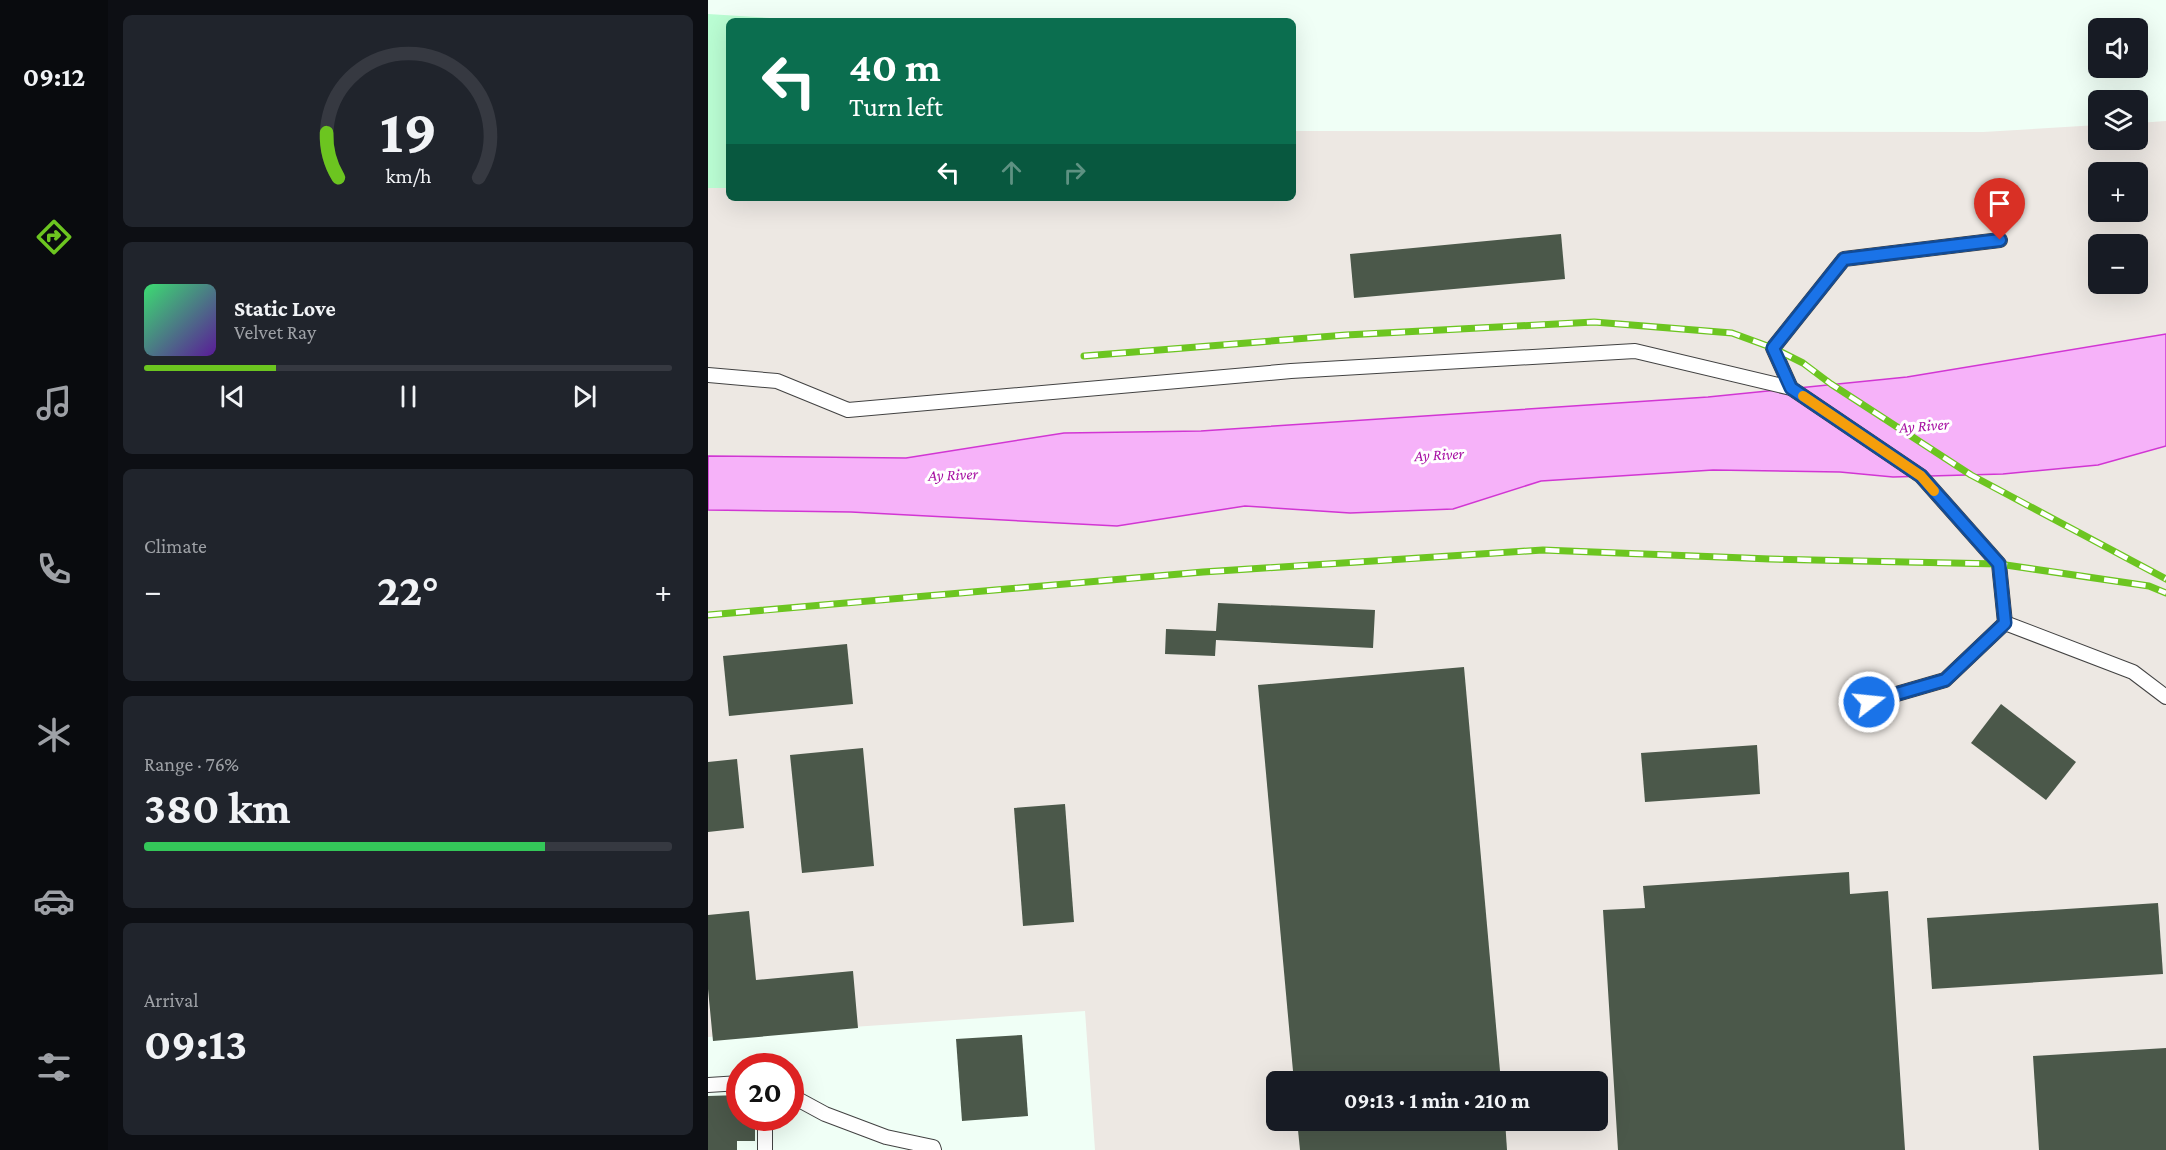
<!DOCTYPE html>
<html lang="en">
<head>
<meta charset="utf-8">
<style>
	:root { --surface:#171b24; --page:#20242c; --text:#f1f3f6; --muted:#9ea1a6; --line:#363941; --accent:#6cc520 }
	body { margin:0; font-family:"Crimson Pro",serif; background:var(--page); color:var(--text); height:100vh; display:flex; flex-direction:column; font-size:22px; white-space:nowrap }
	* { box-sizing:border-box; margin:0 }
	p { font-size:20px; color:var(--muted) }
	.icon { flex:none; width:33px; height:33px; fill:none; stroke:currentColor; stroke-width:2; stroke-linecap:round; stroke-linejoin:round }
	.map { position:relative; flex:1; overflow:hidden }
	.sheet { display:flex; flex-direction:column; gap:15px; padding:15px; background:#0d0f14; width:600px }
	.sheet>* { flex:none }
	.banner { position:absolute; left:18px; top:18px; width:570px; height:183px; border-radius:9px; box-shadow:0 6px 24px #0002; background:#0b6e4f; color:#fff; overflow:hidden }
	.tools { position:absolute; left:1380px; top:18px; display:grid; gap:12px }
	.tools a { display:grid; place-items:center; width:60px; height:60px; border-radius:9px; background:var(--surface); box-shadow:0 6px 24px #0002; font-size:30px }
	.speed { position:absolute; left:18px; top:1053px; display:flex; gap:12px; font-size:30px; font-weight:700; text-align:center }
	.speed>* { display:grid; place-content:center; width:78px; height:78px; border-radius:50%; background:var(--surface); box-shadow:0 6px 24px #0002; line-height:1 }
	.speed .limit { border:9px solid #d22; background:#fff; color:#111 }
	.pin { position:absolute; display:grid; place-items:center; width:51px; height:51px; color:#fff; margin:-62px -26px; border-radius:50% 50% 50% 0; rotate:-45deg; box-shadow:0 0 6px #0007 }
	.pin .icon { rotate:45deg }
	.me { position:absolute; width:66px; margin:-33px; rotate:74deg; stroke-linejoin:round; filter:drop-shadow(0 0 4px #0008) }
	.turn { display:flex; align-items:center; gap:21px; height:126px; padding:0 24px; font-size:27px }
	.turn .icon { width:78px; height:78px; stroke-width:2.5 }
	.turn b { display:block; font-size:42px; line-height:51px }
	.lanes { display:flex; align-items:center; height:57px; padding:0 24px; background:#0003; justify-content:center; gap:30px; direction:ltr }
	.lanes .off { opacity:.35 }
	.big { font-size:45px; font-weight:700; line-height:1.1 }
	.sheet .widget { flex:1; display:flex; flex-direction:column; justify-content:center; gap:9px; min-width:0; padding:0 21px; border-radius:9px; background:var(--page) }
	.sheet .dial { align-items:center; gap:0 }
	.dial svg { height:156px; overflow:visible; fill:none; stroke:var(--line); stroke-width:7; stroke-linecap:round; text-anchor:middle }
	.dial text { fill:var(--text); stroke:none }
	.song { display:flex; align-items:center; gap:18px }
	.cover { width:72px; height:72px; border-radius:9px; background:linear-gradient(135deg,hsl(140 70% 55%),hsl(270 70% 35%)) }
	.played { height:6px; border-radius:3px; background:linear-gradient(90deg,var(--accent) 25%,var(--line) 25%) }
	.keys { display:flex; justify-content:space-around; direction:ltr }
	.heat { display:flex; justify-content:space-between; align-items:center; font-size:33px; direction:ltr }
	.charge { height:9px; border-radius:4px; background:linear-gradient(90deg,#34c759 76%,var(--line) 0) }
	.trip { position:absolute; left:558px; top:1071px; width:342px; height:60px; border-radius:9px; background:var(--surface); box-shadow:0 6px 24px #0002; font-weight:700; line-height:60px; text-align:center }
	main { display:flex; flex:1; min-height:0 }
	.tabs { display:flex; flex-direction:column; width:108px; justify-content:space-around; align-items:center; background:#090b0e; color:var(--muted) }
	.tabs .icon { width:42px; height:42px }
	.tabs .current { color:var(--accent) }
	.tabs b { font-size:27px; color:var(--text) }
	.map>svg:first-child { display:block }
</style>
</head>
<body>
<main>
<nav class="tabs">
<b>09:12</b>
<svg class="icon current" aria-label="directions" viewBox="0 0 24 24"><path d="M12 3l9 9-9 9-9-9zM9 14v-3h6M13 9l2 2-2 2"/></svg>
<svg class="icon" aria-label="music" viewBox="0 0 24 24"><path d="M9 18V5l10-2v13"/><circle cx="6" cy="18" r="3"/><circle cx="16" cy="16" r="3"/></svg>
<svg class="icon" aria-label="phone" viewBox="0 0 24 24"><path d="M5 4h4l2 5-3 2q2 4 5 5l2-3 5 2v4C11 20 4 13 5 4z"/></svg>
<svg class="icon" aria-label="climate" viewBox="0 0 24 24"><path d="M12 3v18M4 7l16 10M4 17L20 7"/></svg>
<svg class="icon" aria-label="car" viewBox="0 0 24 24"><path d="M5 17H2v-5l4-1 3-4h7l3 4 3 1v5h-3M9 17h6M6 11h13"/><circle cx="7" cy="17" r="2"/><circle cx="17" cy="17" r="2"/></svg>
<svg class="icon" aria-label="filters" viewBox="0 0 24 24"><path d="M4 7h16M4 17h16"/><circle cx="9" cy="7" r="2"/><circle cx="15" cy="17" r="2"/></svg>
</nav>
<section class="sheet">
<div class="widget dial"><svg viewBox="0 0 100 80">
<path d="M14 69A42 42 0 1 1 86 69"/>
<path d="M14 69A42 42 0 0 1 8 46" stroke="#6cc520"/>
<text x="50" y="56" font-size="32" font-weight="700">19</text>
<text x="50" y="72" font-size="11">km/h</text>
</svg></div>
<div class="widget">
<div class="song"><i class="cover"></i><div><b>Static Love</b><p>Velvet Ray</p></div></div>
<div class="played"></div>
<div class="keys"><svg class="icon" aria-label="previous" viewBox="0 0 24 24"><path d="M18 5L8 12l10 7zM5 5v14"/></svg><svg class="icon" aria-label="pause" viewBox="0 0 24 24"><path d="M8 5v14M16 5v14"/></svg><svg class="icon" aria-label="next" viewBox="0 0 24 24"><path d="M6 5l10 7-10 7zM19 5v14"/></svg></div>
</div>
<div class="widget"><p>Climate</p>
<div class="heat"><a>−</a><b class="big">22°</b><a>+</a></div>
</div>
<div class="widget"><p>Range · 76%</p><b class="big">380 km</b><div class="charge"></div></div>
<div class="widget"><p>Arrival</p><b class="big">09:13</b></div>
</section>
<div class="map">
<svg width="1458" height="1150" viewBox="0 0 1458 1150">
	<rect width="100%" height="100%" fill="#f0fff6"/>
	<path fill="#ede8e3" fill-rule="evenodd" d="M1458,121V1150H387L377,1011L0,1037V129H21V198H585V131L1275,132L1390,125V140H1430V123ZM1390,172H1430V212H1390ZM1390,244H1430V284H1390ZM568,1082H890V1120H568Z"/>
	<polygon fill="#bafdd3" points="0,14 109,21 21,21 21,188 0,188"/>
	<polygon fill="#f6b2f9" stroke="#d136d3" stroke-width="1.5" points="1458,334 1458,446 1390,465 1295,474 1185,477 1132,472 1005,470 833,481 745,509 642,513 537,506 409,526 143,512 0,510 0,456 198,458 356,433 493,431 1000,397 1199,377"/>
	<g fill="#4b584a">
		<polygon points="853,234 857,279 646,298 642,254"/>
		<polygon points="510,603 667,610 665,648 508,640 507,656 457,654 458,629 508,631"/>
		<polygon points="139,644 145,704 21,716 15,656"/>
		<polygon points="756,667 793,1082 586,1082 550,685"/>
		<polygon points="1293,704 1368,762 1338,800 1263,743"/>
		<polygon points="1049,745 1052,794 937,802 933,753"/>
		<polygon points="155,748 166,866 94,873 82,755"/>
		<polygon points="29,759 36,828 0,832 0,762"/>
		<polygon points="357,804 366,922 315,926 306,808"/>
		<polygon points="1141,872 1142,894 1180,891 1197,1150 910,1150 895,910 937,908 935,886"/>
		<polygon points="1450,903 1455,974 1224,989 1219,918"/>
		<polygon points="41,911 48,980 145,971 150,1028 5,1041 0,989 0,915"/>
		<polygon points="314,1035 320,1116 254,1121 248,1039"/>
		<polygon points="1458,1048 1458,1150 1331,1150 1325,1056"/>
		<polygon points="32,1095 32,1118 47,1118 47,1141 29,1141 29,1150 0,1150 0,1096"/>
		<polygon points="589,1120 797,1120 799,1150 592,1150"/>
	</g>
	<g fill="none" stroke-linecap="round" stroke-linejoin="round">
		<g stroke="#424242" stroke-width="16">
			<g id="lane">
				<polyline points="0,375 69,381 140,410 583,371 927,351 1083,388 1213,476 1291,564 1297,623 1237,680 1161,702"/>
				<polyline points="1083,388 1065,348 1136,259 1292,240"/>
				<polyline points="1297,623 1425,672 1458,697"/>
				<polyline points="0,1085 32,1083"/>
				<polyline points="82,1095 117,1114 178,1137 225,1147 226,1150"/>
				<polyline points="57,1118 57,1150"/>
			</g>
		</g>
		<use href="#lane" stroke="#fff" stroke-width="14"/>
		<g stroke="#6cc520" stroke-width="7">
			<g id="rail">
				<polyline points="376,356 638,335 886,322 1024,333 1065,348 1095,363 1123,384 1263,475 1458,579"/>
				<polyline points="0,615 495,572 835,550 1062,559 1291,564 1441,586 1458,593"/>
			</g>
		</g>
		<use href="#rail" stroke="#fff" stroke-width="4.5" stroke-dasharray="14" stroke-linecap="butt"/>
	</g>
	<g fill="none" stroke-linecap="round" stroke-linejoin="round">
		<g stroke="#114b97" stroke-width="15">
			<polyline id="route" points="1161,702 1237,680 1297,623 1291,564 1213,476 1083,388 1065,348 1136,259 1292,240"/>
		</g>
		<use href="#route" stroke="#1a73e8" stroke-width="10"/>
		<polyline stroke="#f59e0b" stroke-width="10" points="1095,396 1213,476 1226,491"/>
	</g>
	<g text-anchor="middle" stroke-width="6" stroke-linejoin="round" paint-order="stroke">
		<g font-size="16" font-style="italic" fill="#a711a3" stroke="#fff">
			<text transform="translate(1216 425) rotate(-4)" y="6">Ay River</text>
			<text transform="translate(731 454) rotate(-3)" y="6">Ay River</text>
			<text transform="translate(245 474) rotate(-2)" y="6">Ay River</text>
		</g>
	</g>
</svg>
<div class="tools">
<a><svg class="icon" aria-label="sound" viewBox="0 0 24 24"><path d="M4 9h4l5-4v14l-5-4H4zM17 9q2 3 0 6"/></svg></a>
<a><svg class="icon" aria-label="layers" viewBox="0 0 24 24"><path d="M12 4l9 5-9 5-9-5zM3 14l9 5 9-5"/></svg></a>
<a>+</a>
<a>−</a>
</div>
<div class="speed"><div class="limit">20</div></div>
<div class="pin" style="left:1292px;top:240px;background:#d93025"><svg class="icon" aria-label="arrive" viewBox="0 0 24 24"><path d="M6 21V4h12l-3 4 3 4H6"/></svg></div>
<svg class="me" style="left:1161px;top:702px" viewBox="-20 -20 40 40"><circle r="17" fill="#1a73e8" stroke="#fff" stroke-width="3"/><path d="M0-11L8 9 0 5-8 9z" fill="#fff"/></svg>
<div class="trip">09:13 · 1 min · 210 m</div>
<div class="banner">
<div class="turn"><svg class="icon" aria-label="left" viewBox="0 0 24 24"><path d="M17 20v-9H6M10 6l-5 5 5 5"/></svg><div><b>40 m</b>Turn left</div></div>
<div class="lanes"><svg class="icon" aria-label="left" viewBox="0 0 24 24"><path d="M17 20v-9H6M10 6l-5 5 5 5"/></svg><svg class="icon off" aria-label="ahead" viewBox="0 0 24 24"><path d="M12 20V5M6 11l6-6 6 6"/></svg><svg class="icon off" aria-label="right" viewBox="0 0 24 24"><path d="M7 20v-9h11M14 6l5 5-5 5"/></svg></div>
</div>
</div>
</main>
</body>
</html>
